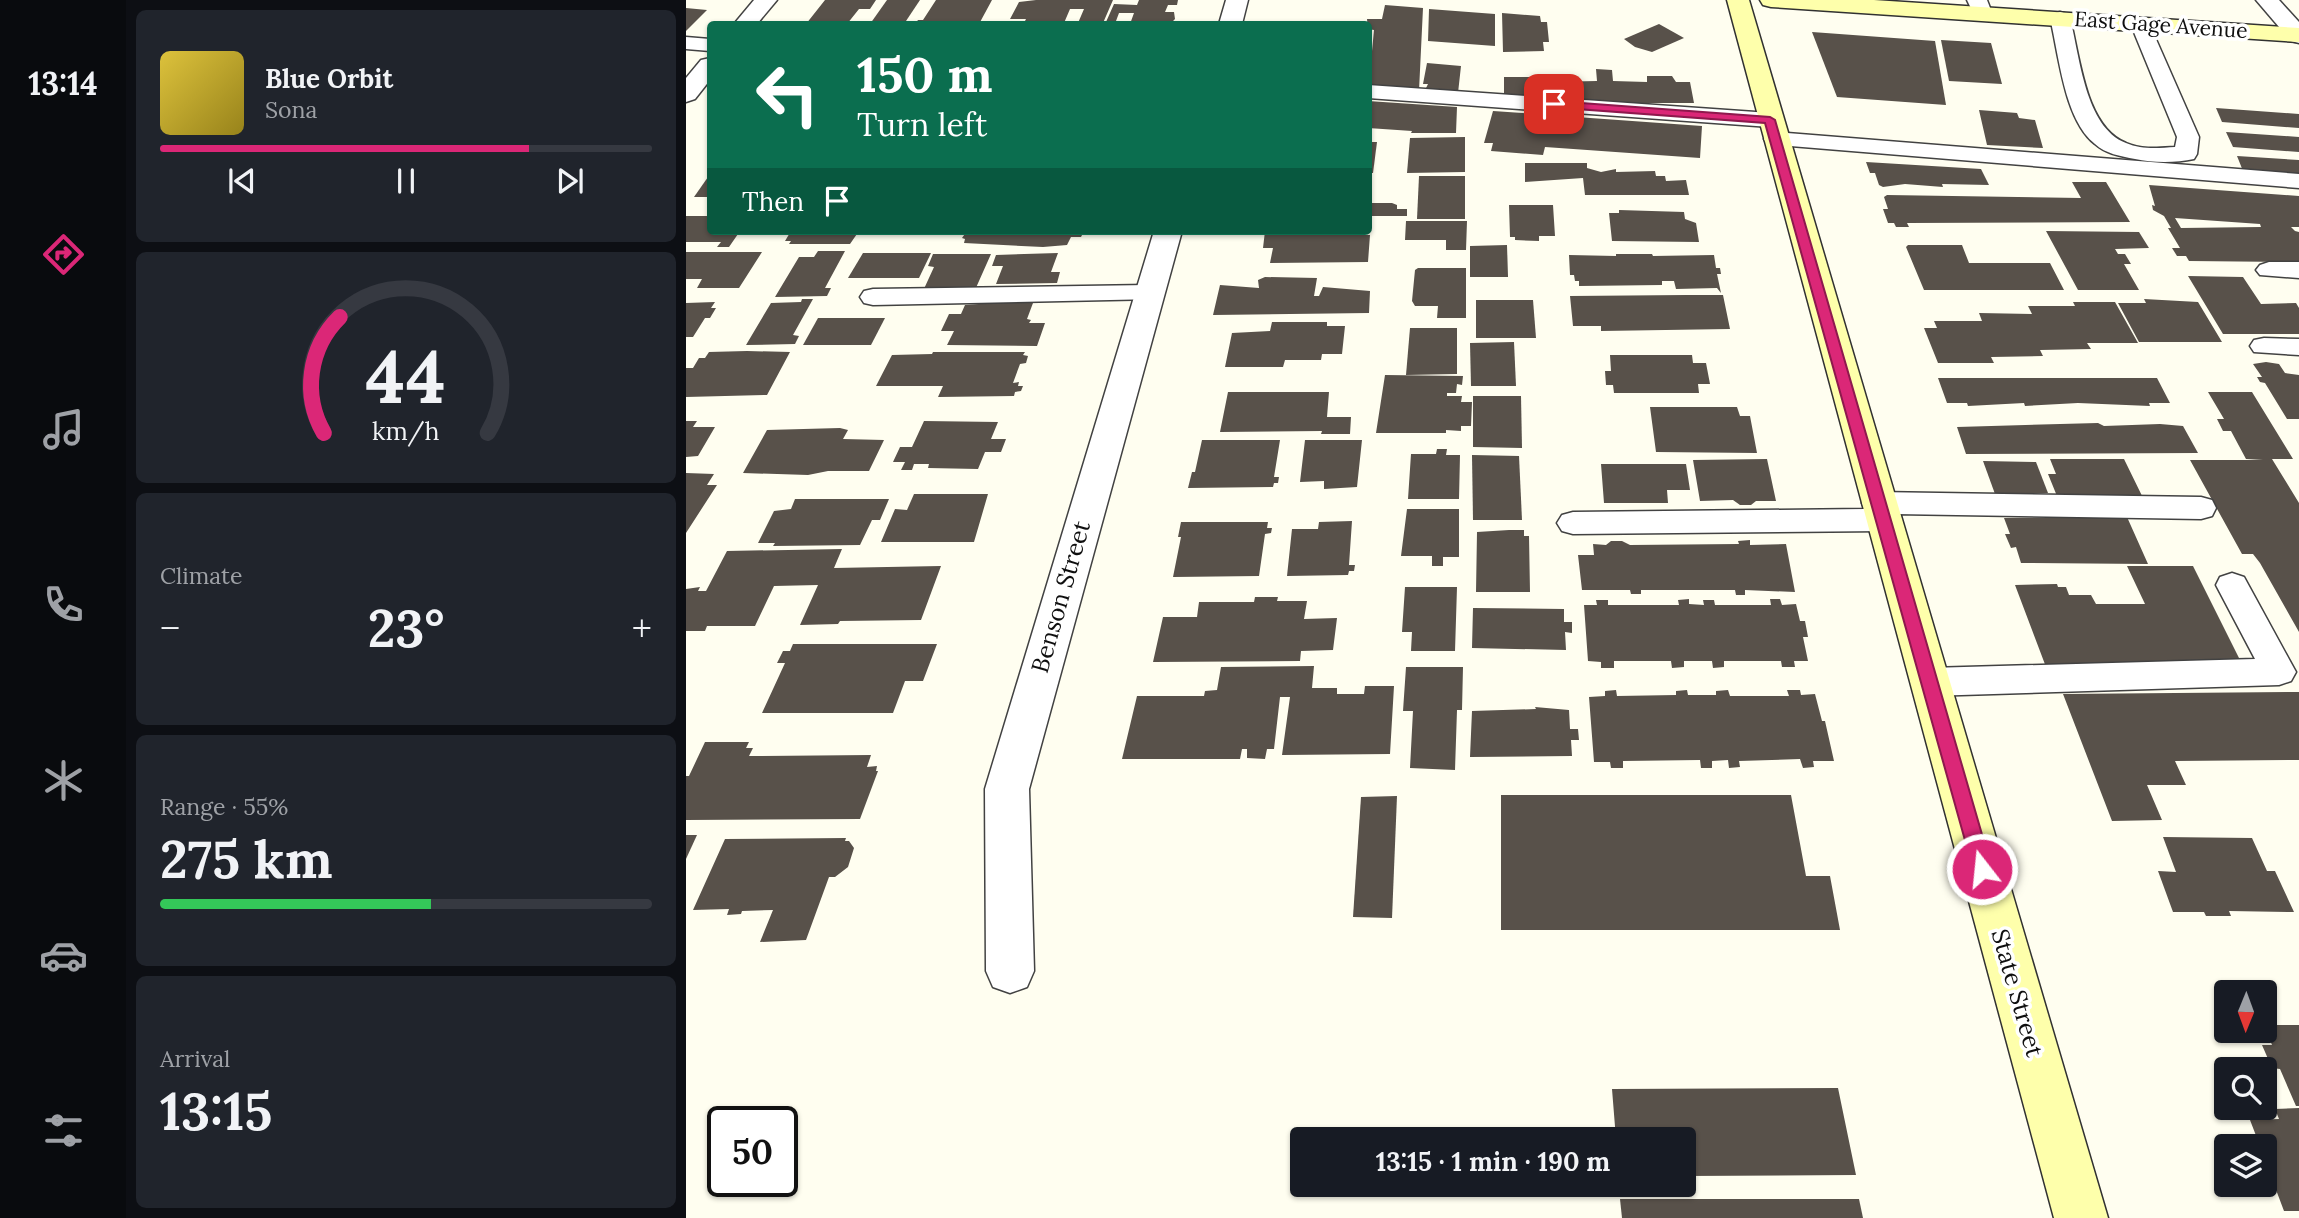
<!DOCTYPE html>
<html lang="en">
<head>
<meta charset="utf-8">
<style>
	:root { --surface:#171b24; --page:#20242c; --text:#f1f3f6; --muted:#9ea1a6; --line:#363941; --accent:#db2777 }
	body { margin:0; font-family:Lora,serif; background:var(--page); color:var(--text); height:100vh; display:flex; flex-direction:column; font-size:26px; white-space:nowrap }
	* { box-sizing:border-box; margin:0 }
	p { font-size:23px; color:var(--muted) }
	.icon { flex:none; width:38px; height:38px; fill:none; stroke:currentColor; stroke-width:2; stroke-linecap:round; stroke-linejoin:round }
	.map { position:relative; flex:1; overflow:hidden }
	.panel { display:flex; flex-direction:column; gap:10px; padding:10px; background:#0d0f14; width:560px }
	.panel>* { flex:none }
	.banner { position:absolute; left:21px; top:21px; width:665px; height:214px; border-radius:7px; box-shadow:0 2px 5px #0004; background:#0b6e4f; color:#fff; overflow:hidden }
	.needle { width:46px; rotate:181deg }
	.fabs { position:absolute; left:1528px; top:980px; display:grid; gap:14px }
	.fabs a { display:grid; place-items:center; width:63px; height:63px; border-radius:7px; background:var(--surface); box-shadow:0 2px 5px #0004; font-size:35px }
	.speed { position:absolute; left:21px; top:1106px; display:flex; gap:14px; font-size:35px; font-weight:700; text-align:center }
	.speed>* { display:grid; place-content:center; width:91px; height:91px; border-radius:50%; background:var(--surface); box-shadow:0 2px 5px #0004; line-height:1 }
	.speed .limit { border:4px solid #111; border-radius:10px; background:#fff; color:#111 }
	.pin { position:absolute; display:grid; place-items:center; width:60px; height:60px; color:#fff; margin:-30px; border-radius:14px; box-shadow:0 4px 10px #0006 }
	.me { position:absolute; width:77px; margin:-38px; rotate:344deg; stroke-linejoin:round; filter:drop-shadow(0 0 5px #0008) }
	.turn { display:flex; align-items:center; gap:24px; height:147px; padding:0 35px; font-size:32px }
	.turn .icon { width:91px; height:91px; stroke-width:2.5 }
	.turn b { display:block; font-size:49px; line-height:60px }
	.then { display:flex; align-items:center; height:66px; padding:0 35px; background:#0003; gap:14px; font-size:26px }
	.big { font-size:52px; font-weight:700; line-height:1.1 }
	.panel .tile { flex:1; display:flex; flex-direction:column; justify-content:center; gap:10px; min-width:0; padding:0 24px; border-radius:10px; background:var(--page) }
	.panel .dial { align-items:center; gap:0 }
	.dial svg { height:182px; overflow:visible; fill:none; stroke:var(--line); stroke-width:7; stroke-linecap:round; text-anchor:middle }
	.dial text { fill:var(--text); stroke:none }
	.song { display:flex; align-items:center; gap:21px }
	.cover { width:84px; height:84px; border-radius:10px; background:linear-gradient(135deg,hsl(50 70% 55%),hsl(50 70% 35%)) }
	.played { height:7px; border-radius:4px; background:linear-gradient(90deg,var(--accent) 75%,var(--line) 75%) }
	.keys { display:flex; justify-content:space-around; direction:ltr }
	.heat { display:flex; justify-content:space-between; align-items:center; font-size:38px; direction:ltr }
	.charge { height:10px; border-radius:5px; background:linear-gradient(90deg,#34c759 55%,var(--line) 0) }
	.trip { position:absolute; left:604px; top:1127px; width:406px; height:70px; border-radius:7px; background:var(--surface); box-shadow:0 2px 5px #0004; font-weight:700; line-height:70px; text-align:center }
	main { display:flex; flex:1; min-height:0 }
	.tabs { display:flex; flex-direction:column; width:126px; justify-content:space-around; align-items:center; background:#090b0e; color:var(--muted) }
	.tabs .icon { width:49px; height:49px }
	.tabs .selected { color:var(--accent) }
	.tabs b { font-size:32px; color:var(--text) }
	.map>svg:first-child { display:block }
</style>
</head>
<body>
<main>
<nav class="tabs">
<b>13:14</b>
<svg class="icon selected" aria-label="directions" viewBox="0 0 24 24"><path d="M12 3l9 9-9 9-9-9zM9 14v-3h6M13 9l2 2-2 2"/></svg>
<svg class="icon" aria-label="music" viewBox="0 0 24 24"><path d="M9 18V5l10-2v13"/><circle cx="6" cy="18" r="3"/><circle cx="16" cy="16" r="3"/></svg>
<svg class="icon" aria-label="phone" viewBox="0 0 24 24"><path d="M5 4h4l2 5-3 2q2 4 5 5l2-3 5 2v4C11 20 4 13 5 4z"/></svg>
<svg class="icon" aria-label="climate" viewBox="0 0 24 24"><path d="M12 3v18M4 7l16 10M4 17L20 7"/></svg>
<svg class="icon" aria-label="car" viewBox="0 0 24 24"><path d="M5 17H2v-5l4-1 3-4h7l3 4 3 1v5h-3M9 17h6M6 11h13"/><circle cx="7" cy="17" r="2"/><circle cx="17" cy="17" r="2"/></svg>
<svg class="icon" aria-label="filters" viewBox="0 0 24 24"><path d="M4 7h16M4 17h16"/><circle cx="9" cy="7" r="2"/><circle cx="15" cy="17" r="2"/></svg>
</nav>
<section class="panel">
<div class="tile">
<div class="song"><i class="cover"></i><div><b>Blue Orbit</b><p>Sona</p></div></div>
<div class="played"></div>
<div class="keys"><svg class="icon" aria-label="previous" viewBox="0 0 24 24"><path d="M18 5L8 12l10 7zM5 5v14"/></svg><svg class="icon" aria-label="pause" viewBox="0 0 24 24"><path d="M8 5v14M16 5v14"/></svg><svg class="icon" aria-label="next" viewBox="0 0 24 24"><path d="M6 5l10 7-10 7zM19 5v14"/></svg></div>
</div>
<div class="tile dial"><svg viewBox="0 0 100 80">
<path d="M14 69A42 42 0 1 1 86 69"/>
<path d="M14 69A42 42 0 0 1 21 18" stroke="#db2777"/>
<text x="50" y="56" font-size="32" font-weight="700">44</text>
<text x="50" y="72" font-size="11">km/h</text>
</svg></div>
<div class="tile"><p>Climate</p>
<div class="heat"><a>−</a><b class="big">23°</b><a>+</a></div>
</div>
<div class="tile"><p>Range · 55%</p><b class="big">275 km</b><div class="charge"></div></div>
<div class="tile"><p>Arrival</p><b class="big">13:15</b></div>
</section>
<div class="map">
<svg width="1613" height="1218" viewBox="0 0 1613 1218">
	<rect width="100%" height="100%" fill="#fffef0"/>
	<g fill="#58514a" fill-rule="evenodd">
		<polygon points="139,0 190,0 184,9 173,9 161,24 120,24"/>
		<polygon points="201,0 234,0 218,24 184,24"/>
		<polygon points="250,0 306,0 293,24 229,24 232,20 237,20"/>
		<polygon points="350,0 427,0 417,23 392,23 398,9 384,9 378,23 338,23 340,19 324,19 333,2"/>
		<polygon points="453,0 492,0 491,5 482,5 479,12 488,12 489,19 484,24 444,24 448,13 433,13 430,21 420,22 428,4 451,5"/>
		<polygon points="699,5 737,8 733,91 682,87 682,51 686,51 688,30 682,29 681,19 696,19"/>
		<polygon points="0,8 21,10 0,31"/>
		<polygon points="743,9 809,14 809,46 742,41"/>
		<polygon points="816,13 854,16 855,22 861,22 863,42 857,42 858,51 817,52"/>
		<polygon points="973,24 998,38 966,52 949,47 938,39"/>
		<polygon points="1126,32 1249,41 1260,105 1151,97"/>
		<polygon points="1255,40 1305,43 1316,84 1263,81"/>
		<polygon points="741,63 775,66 772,93 739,90 742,84 737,84"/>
		<polygon points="910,69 926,70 927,81 961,82 961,76 986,76 990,82 1004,82 1008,103 905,103 818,98 818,77 863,77 863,82 911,81"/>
		<polygon points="682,101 771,107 770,133 725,133 726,131 682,128"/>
		<polygon points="1530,108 1613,114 1613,128 1536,122"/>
		<polygon points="1293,110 1331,113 1333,118 1349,120 1357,148 1301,145"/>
		<polygon points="807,111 1016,126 1014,158 859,147 857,155 805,151 807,143 798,143"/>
		<polygon points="1540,132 1613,137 1613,152 1547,147"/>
		<polygon points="779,137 779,172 721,173 724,138"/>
		<polygon points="682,142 691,142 687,173 682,173"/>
		<polygon points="1551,156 1613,160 1613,175 1557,171"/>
		<polygon points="1180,162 1295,169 1303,185 1256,184 1257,187 1219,184 1197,187 1193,185 1189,173 1184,173"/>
		<polygon points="839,163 901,163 901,168 915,172 930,169 930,172 969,171 970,176 979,176 980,181 1000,180 1003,195 899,195 897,178 839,182"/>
		<polygon points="733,176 779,176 779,219 731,219"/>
		<polygon points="22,177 24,197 8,197"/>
		<polygon points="1386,182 1420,182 1444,222 1221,223 1223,227 1210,227 1208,223 1202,223 1197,209 1202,209 1198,197 1201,195 1395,198"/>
		<path d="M1463,185L1613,196V227H1605L1609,231L1613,232V262L1503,261L1500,256H1491L1486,248H1494L1482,228H1485L1478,216L1467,210L1466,205L1469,206ZM1489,218L1574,224L1575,227L1495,228Z"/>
		<polygon points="682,200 685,200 685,203 706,203 711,205 711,209 721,209 721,216 682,216"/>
		<polygon points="823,205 867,205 869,236 853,236 853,241 829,240 829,237 824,237"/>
		<polygon points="933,210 998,212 999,219 1010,223 1013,242 926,241 923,213 933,213"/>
		<polygon points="0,216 24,216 24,231 57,231 52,234 43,247 31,247 35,242 0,242"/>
		<polygon points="720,221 781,221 780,250 760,250 760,240 719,240"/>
		<polygon points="105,231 173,231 164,244 103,244 105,241 99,241"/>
		<polygon points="281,231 398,231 395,237 385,237 381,245 357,247 278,243 279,239 276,238"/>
		<polygon points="579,231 657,231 657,235 684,235 682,262 584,263 587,248 577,248"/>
		<polygon points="1360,231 1453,232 1463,248 1429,249 1432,254 1439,254 1445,264 1438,264 1453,290 1392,290"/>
		<polygon points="821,245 822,277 784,277 784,246"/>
		<polygon points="1222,245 1276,245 1283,263 1364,263 1378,290 1238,290 1220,247"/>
		<polygon points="132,251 159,251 139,288 145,288 141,296 89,297 113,257 128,257"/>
		<polygon points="0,252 76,252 53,288 11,288 16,279 0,279"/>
		<polygon points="177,253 245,253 233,278 162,278"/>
		<polygon points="372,253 365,272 374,272 371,283 310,284 317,266 306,266 310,255"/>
		<polygon points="247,254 305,254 289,290 237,291 248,267 242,266"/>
		<polygon points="930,254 966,254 967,256 1028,255 1030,268 1034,268 1035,274 1031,274 1035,293 1031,288 990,289 988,281 976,281 976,285 893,286 893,281 889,281 888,275 884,275 883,255 930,256"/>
		<polygon points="732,268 780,268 780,318 751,318 752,306 729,306 726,301 729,270"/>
		<polygon points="1502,276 1557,277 1575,304 1610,303 1613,308 1613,334 1537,334"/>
		<polygon points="579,277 631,278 628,296 633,296 637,287 684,291 683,313 527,315 534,285 573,288 572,280"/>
		<polygon points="1000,295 1037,295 1044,329 915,331 915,326 887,326 884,296"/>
		<polygon points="116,299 127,299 107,335 113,336 109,344 60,345 85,303 115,302"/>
		<polygon points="1458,299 1512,302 1536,342 1453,342 1432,303 1460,303"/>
		<polygon points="790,300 847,300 850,338 790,338"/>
		<polygon points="29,302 25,308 30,308 24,318 19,318 7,337 0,337 0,303"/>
		<polygon points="1387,302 1429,302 1452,343 1401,343 1405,349 1354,350 1357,356 1305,357 1308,363 1252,363 1238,328 1251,328 1248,321 1296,321 1293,313 1346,314 1342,306 1389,306"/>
		<polygon points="306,303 347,303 341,319 345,320 343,323 359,323 351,346 261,345 268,331 255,331 263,314 275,314 279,305"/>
		<polygon points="132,318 199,318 185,345 117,345"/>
		<polygon points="586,322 641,322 641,326 659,326 656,354 636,354 635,360 599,360 597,367 539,367 546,333 584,331"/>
		<polygon points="724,328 771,328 771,374 720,375"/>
		<polygon points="828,342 830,386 785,386 784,343"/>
		<polygon points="23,352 61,351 104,352 81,395 0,397 0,368 7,368 13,358 19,358"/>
		<polygon points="247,352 339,352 337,355 342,356 340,363 334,364 327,383 333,382 332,386 337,386 335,391 329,392 328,396 252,397 257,386 190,386 206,355 246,354"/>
		<polygon points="924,355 1006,355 1007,363 1020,363 1024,384 1012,384 1013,393 928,393 927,385 920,385 919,371 925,371"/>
		<polygon points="1580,362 1593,364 1599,373 1613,375 1613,419 1601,419 1579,383 1574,382 1571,377 1576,377 1567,364"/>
		<polygon points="699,375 777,376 776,385 771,384 770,393 761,393 761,396 776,396 775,402 786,402 785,426 775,426 775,431 760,430 760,433 690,433"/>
		<polygon points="1252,378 1471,378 1484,403 1463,403 1464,406 1392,403 1339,406 1338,403 1282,406 1281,403 1261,403"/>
		<polygon points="542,392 643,392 641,417 665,417 664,434 635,434 636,431 534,432"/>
		<polygon points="1522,392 1566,392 1607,459 1586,459 1613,503 1613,632 1574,563 1567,554 1556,554 1504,460 1577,460 1560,459 1545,431 1537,431 1531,419 1538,419"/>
		<polygon points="787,396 835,396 836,448 787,447"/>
		<polygon points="964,407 1051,407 1054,416 1064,416 1071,453 970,452"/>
		<polygon points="0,421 11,421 7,427 29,427 12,456 0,457"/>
		<polygon points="238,421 312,422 305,439 320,439 315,452 299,452 292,469 242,468 243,464 228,464 226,470 215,470 219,462 207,462 214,447 226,447"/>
		<polygon points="1412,423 1418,426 1474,424 1497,426 1512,453 1280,454 1271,427"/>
		<polygon points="154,428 162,430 157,439 198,440 183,471 142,471 122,475 57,473 81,430"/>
		<polygon points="516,440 594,440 588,477 593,477 592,483 588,483 587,487 502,488 506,472 509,472"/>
		<polygon points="619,440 676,440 671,487 638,489 638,481 614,482"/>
		<polygon points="751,449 761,449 760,455 774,455 773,499 722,499 725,454 750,454"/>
		<polygon points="786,455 833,456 836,520 787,520"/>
		<polygon points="1081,459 1090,501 1070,501 1065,505 1054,505 1047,500 1014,501 1007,460"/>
		<polygon points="1364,459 1438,459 1459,502 1373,501 1362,474 1370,474"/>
		<polygon points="1297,461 1350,462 1362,493 1309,494"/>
		<polygon points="915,464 1000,464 1004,490 981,490 982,503 918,503"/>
		<polygon points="0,473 28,474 21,485 31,485 0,533"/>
		<polygon points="228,494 302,494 288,542 195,542 209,509 221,510"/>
		<polygon points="109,499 203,499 194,520 186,520 174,545 87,546 89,543 72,543 88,511 105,509"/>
		<polygon points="721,509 773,509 773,557 757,557 757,566 746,566 746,556 715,556"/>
		<polygon points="1441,517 1462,564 1335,563 1330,547 1325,548 1319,534 1324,534 1318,518"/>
		<polygon points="666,521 663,565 669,565 668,571 663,571 662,575 601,576 606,529 632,529 633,522"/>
		<polygon points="495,522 582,522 581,528 586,528 585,533 579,534 573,576 487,577 495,537 492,537"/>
		<polygon points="823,530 838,530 838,536 843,536 844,592 790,592 791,532"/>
		<polygon points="1064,540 1064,545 1100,544 1109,592 1059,590 1059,595 1050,595 1049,590 955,590 955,594 945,594 944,590 896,590 892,555 908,555 907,544 920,545 925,541 936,541 944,545 1053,544 1052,541"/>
		<polygon points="156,549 148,568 255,566 235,620 154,621 152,624 114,625 132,585 88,586 69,626 21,626 19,631 0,631 0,589 14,587 12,591 20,591 41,551"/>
		<polygon points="1441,566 1507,566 1557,666 1360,667 1329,585 1371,584 1372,587 1380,587 1383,595 1405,595 1410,604 1459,604"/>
		<polygon points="719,587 771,587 769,651 725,651 726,632 716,632"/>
		<polygon points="569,597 592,597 591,601 621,601 618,619 651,618 647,650 615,651 614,661 467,662 477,617 511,617 513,602 568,602"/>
		<polygon points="1003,599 1003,604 1018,605 1017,600 1028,600 1029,605 1085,605 1084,599 1094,599 1096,605 1110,604 1114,621 1119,621 1122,637 1117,637 1122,661 1108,661 1109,667 1096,667 1095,661 1038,661 1038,667 1027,668 1026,661 998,661 998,667 986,668 985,661 928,661 928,668 915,668 915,662 902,661 898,605 911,605 910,600 922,600 922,605 993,605 992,600"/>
		<polygon points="787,608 878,609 878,622 886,622 886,633 879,632 880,650 786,648"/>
		<polygon points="107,644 251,644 237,681 219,681 207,713 76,713 99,663 91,663 97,651 104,651"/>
		<polygon points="628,666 626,688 651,688 651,694 678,694 679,686 708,686 704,754 596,755 604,697 594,697 588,749 581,749 579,759 561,758 561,749 556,749 554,759 436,759 451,696 518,696 519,691 531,690 535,667"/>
		<polygon points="720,667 777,667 776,710 771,710 769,770 724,768 727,711 717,711"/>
		<polygon points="930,690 931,696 990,695 990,691 1001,690 1002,695 1030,695 1030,691 1042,690 1044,696 1103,696 1101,690 1114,690 1115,695 1129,694 1136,721 1139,721 1148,761 1127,761 1128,767 1117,768 1114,759 1053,761 1054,767 1043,768 1042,760 1026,761 1026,768 1015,768 1014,760 937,761 937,768 925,768 924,762 908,762 903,697 919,696 919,691"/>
		<polygon points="1613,692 1613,760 1489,761 1500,785 1461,785 1476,820 1426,821 1377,694"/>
		<polygon points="849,707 883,710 884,729 892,729 893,740 885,740 886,756 784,757 786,711 850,709"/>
		<polygon points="19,742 63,742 60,748 67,748 63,756 185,755 181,767 191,766 190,771 192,771 174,819 0,820 0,776 3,776"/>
		<polygon points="815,795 1105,795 1120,876 1144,876 1154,930 815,930"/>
		<polygon points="711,796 706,918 667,917 675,797"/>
		<polygon points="0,835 11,835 0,859"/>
		<polygon points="1477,837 1566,838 1581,871 1589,871 1608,912 1543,911 1545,916 1520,916 1518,912 1487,912 1472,871 1490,872"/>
		<polygon points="160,838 159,841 163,841 168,848 162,867 149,877 143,877 120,940 74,942 87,910 56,911 55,914 41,915 43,909 7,910 39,839"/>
		<polygon points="1578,1025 1613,1025 1613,1106 1610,1106 1594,1069 1586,1068 1576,1045 1586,1045"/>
		<polygon points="1152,1088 1170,1175 998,1176 998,1139 930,1139 926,1089"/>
		<polygon points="1613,1108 1613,1211 1598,1211 1578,1158 1578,1146 1574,1146 1564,1120 1593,1119 1589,1109"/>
		<polygon points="934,1199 1173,1199 1177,1218 936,1218"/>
	</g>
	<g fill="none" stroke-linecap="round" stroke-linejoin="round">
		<g stroke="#424242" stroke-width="3">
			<g id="lane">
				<polygon points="1281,0 1301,0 1306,13 1303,17 1289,17"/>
				<path d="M1374,12L1381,14L1384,18C1394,57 1399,127 1440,143C1456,150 1473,148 1489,147L1491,137L1445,25L1448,21H1462L1513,137L1511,154L1508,159C1490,163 1467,163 1449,159C1434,156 1420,154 1409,144C1378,120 1373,54 1364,18L1367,14Z"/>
				<polygon points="0,37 24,39 24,51 0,49"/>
				<polygon points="682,85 1084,113 1092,115 1095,120 1092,125 1084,127 682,98"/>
				<polygon points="1089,132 1613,174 1613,188 1081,144 1078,139 1081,134"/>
				<polygon points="1583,262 1613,262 1613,278 1574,275 1570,270 1574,265"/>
				<polygon points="462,285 471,287 475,293 471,299 187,305 178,303 174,297 178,291 187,289"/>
				<polygon points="1578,338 1613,339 1613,355 1568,352 1564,346 1568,340"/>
				<polygon points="1191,492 1515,497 1526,500 1530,508 1526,516 1515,519 1209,514 1213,520 1208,528 1197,531 887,534 876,531 871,523 876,515 887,512 1179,509 1176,503 1180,495"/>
				<polygon points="1546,573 1558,577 1605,663 1610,672 1605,681 1593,685 1243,696 1231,692 1226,682 1231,672 1243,668 1569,659 1530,585 1534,577"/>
			</g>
		</g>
		<g stroke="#424242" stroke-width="3">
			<g id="street">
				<polygon points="68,0 91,0 71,24 48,24"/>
				<polygon points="540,0 562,0 556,24 533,24"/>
				<polygon points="1570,0 1593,0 1613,22 1613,43 1605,41"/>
				<polygon points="24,58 24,80 9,99 0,102 0,78 15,60"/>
				<polygon points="468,231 496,231 343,789 348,971 341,987 324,993 307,987 300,971 299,789"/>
			</g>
		</g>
		<g stroke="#313131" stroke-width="3">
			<g id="secondary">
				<polygon points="1041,0 1063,0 1422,1218 1368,1218"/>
				<polygon points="1074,0 1188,0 1613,28 1613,42 1085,7 1077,5"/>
			</g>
		</g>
		<use href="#lane" fill="#fff" fill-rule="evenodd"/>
		<use href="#street" fill="#fff" fill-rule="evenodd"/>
		<use href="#secondary" fill="#feffab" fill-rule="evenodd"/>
	</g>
	<polygon fill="#db2777" stroke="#8e194d" stroke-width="2" points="868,101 1084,117 1089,120 1306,869 1303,875 1296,878 1290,875 1287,869 1079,123 864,107 864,102"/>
	<g text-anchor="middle" stroke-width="7" stroke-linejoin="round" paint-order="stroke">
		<g font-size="21" fill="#0f0f0f" stroke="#fff">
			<text transform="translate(1475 25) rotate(4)" y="7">East Gage Avenue</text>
		</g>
		<g font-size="24" fill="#0f0f0f" stroke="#fff">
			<text transform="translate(375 597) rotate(-74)" y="8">Benson Street</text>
			<text transform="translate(1331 993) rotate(74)" y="8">State Street</text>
		</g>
	</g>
</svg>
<div class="fabs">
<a><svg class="needle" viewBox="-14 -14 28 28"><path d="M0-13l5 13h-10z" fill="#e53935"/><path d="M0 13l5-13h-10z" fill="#9ea1a6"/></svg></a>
<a><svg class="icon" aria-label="search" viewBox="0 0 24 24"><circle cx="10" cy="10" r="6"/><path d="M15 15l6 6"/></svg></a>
<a><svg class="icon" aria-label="layers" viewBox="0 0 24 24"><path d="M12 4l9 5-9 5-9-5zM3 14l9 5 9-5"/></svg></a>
</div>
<div class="speed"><div class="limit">50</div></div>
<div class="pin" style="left:868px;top:104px;background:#d93025"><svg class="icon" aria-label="arrive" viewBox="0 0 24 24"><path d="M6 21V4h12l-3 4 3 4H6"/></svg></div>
<svg class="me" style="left:1296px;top:869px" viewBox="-20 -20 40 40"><circle r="17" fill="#db2777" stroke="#fff" stroke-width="3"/><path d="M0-11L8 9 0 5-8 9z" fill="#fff"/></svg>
<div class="trip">13:15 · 1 min · 190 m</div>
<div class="banner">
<div class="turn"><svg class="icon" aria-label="left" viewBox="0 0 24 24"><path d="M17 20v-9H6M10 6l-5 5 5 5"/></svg><div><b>150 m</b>Turn left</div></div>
<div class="then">Then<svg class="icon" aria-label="arrive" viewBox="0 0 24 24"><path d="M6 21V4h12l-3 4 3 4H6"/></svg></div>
</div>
</div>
</main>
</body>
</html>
